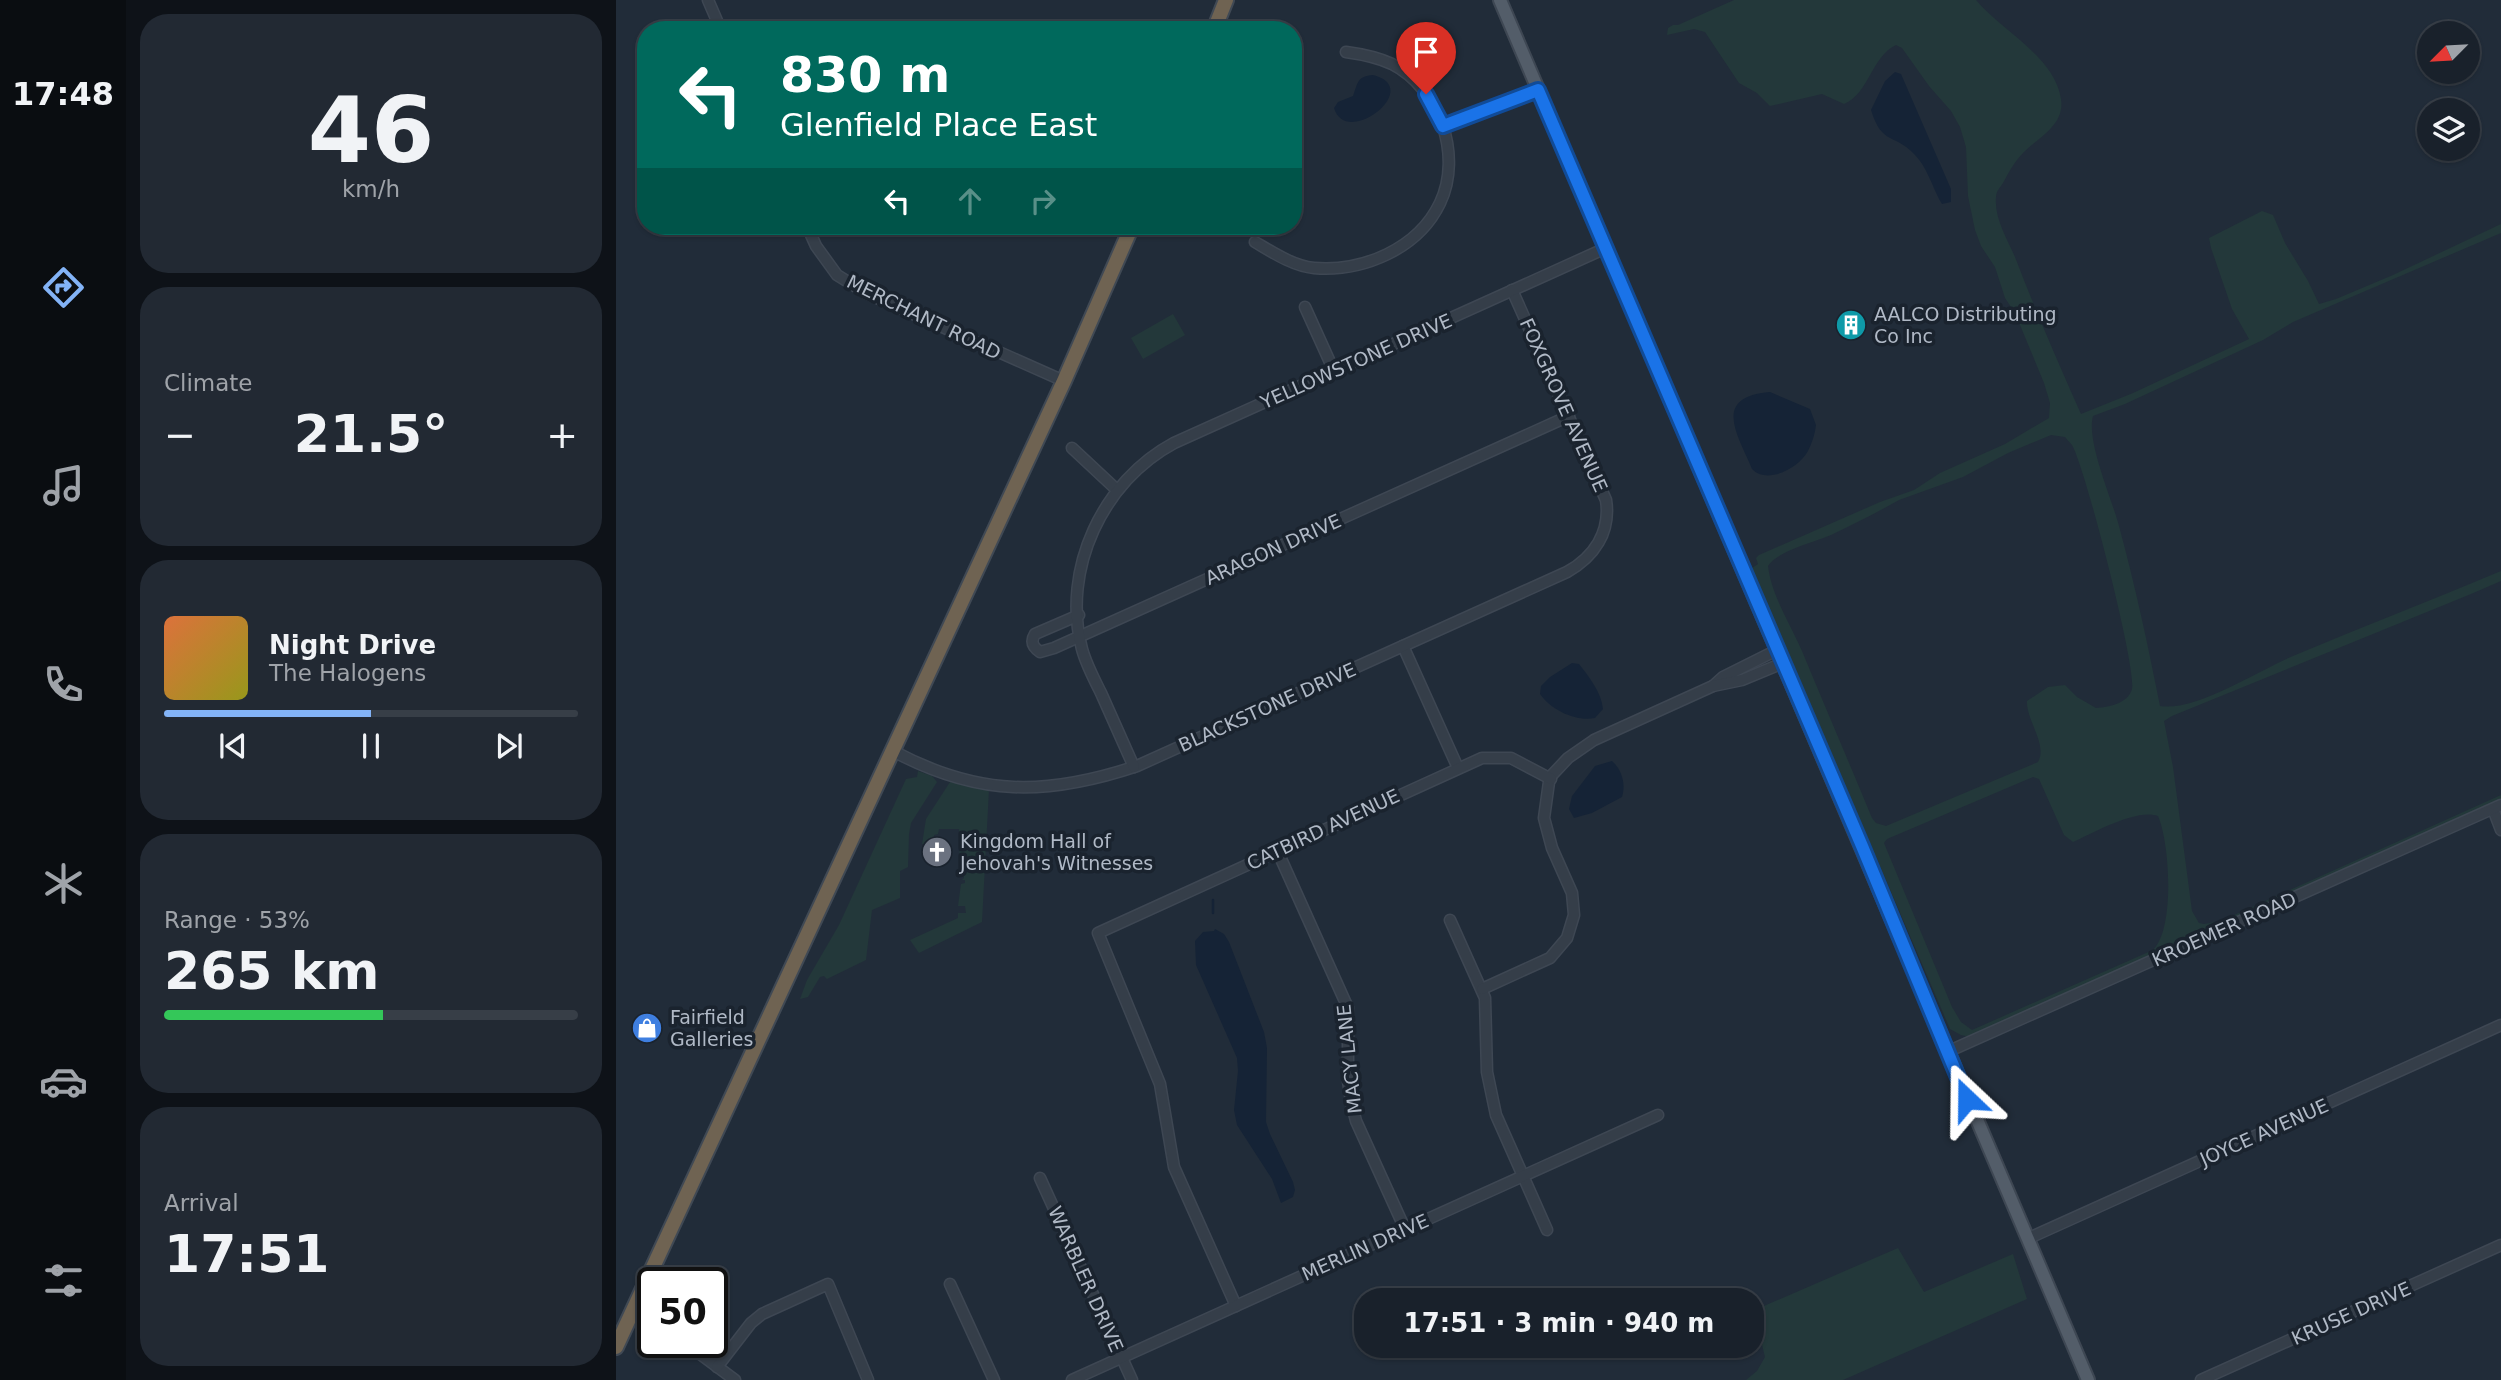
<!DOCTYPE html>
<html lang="en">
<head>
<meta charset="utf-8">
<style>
	:root { --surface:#19212b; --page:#222933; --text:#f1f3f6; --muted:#9fa3a9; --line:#373e47; --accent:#83b3f7 }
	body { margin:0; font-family:"DejaVu Sans",sans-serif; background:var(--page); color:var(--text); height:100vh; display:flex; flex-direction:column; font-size:26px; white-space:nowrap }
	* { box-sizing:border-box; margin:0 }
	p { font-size:23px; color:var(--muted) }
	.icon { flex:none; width:38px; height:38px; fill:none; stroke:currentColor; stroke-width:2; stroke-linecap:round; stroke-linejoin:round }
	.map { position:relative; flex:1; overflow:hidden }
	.panel { display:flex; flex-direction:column; gap:14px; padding:14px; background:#0e1218; width:490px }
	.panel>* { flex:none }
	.hud { position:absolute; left:21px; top:21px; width:665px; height:214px; border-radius:28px; box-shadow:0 2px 5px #0004,0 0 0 2px var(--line); background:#00695c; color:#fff; overflow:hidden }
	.needle { width:46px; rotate:246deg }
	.controls { position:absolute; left:1801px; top:21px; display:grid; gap:14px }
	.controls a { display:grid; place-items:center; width:63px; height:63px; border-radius:50%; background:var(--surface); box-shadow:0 2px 5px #0004,0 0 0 2px var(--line); font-size:35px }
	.speed { position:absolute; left:21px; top:1267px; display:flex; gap:14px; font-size:35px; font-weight:700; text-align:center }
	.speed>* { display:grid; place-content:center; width:91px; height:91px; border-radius:50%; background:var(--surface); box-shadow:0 2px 5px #0004,0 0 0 2px var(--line); line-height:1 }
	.speed .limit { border:4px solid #111; border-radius:10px; background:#fff; color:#111 }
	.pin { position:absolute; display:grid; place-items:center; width:60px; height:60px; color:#fff; margin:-72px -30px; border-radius:50% 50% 50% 0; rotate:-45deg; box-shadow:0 0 7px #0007 }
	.pin .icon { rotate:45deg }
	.me { position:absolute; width:77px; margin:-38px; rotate:337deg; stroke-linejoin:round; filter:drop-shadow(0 0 5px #0008) }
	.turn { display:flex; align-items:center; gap:24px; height:147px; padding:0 28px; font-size:32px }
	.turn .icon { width:91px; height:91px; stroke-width:2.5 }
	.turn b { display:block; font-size:49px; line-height:60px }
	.lanes { display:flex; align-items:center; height:66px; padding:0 28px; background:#0003; justify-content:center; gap:35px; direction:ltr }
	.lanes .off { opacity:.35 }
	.big { font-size:52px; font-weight:700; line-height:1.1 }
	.panel .card { flex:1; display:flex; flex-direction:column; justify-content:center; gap:10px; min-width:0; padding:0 24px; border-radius:28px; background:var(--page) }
	.panel .dial { align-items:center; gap:0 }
	.dial b { font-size:91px; line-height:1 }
	.song { display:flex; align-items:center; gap:21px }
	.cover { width:84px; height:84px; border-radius:10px; background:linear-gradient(135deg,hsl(20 70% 55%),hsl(60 70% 35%)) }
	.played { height:7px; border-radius:4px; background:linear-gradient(90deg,var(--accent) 50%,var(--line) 50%) }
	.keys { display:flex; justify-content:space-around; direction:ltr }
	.heat { display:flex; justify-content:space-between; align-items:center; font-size:38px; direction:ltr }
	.charge { height:10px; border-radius:5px; background:linear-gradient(90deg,#34c759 53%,var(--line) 0) }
	.trip { position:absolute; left:738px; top:1288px; width:410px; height:70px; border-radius:28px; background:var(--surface); box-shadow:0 2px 5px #0004,0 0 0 2px var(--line); font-weight:700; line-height:70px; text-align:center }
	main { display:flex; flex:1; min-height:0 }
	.dock { display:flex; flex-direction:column; width:126px; justify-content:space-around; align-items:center; background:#0a0d11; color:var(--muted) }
	.dock .icon { width:49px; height:49px }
	.dock .current { color:var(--accent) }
	.dock b { font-size:32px; color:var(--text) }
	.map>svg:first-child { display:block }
</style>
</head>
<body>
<main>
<nav class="dock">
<b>17:48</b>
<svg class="icon current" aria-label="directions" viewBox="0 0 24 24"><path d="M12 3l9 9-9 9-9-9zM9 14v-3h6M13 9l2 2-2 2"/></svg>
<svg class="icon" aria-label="music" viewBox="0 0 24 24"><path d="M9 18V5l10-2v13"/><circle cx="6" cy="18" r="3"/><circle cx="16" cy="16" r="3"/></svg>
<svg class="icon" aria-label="phone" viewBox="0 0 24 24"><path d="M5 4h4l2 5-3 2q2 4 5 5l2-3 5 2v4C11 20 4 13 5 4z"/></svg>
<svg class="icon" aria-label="climate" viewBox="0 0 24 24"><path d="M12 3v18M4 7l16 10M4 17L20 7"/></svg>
<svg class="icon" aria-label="car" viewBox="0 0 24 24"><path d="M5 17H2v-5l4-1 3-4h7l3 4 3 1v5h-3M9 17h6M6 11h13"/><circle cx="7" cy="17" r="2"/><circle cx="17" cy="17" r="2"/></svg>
<svg class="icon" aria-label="filters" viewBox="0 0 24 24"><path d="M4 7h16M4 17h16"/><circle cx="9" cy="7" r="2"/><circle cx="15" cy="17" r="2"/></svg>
</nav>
<section class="panel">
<div class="card dial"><b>46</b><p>km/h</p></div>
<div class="card"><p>Climate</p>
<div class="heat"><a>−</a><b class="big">21.5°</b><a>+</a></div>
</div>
<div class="card">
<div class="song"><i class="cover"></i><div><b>Night Drive</b><p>The Halogens</p></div></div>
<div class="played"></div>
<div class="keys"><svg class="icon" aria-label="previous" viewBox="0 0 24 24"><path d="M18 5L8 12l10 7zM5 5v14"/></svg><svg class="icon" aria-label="pause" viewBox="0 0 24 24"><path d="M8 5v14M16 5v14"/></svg><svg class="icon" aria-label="next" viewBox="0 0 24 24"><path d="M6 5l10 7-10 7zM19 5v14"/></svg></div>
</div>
<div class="card"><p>Range · 53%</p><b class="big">265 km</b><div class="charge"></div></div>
<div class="card"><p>Arrival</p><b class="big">17:51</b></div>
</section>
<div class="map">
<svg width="1885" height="1380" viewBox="0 0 1885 1380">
	<rect width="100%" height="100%" fill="#212c39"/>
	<g fill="#23383a" fill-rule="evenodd">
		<path d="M1118,0H1360C1386,31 1439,57 1445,99C1449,125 1423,137 1408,152C1398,162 1393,172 1387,183C1384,188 1380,191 1380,197C1378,218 1391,238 1399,257C1419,310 1442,362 1465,414L1517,393L1633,339L1616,309L1595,248L1593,238L1646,211L1657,215L1669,243L1692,281L1703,304L1720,299L1777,275L1885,224V233L1677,322L1647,340L1509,404L1477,416C1470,441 1496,499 1503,526C1519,585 1532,645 1544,706C1579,712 1643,670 1677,656C1746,627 1816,600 1885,571V581L1855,594L1556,716L1548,721L1557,767L1576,911L1583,923L1588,924L1605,921L1885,795V799L1354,1037L1345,1035L1334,1029L1156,615L1133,570L1142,564L1140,558L1143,555L1264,502L1298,490L1324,473L1389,444L1433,418L1434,403L1428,383L1399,313L1389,298L1379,267L1365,246L1359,230L1352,196L1350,147L1344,127L1335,111L1313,86L1286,48L1280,45C1255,57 1253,94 1228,104L1206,94L1154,106L1141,93L1123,83L1089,32L1078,29L1051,35L1052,28L1057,25H1062ZM1435,435L1449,437C1449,437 1455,444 1456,445C1469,467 1521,669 1516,689C1512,704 1492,707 1480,708L1461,697L1449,685L1432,687L1411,701C1410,720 1432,745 1422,762L1270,826L1260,823L1256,818C1233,762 1209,707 1186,651C1174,623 1156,597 1152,566C1161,551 1199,542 1215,535C1238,524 1262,512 1283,500L1347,477L1392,453ZM1417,777L1423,779L1448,835L1457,842C1477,833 1521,808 1542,816C1554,843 1559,929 1537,950L1356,1030L1345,1022L1336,1007L1268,843L1271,839Z"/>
		<polygon points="557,314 569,335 527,359 515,338"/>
		<polygon points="302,771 316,776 321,782 295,823 293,834 292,867 284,871 284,898 256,910 250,960 211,979 208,976 204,977 192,997 184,999 191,980 223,925 290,779 301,777"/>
		<polygon points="334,782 373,790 366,922 303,953 294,940 342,918 342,913 350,913 349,906 342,906 345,884 349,883 349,880 346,880 348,878 347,873 344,872 343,829 323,829 322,834 318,835 318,844 306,844 310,819"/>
		<polygon points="1282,1248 1308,1292 1397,1254 1411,1299 1227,1380 1130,1380 1141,1371 1149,1357 1138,1312 1141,1309"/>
	</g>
	<g fill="#152336">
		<path d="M1279,72L1285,74L1335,189V202L1326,204L1323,199C1316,185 1310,166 1299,155C1279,133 1266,146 1255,110L1269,81Z"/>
		<path d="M757,75C809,88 730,149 718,108L722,102L737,96C742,83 741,76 757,75Z"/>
		<path d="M1154,392L1194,409L1200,425C1199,434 1196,443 1192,451C1183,468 1151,485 1136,469C1122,435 1095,397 1154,392Z"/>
		<path d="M956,663L963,664C974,678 985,692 987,709L979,718C960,722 935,710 924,694L925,686L934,677Z"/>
		<path d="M996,761C1006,770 1010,784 1006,797L976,813L958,818L953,809L956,796L979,766Z"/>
		<polygon points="599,929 608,934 613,942 648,1032 651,1048 650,1122 654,1134 677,1182 679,1190 677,1197 665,1203 656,1179 621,1125 618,1110 622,1071 621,1058 580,965 579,941 587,932 598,931"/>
	</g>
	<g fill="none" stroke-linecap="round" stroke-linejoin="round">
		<polyline stroke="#152336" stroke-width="2.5" points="597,913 597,900"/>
		<g stroke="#3e4753" stroke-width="13">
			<g id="minor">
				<polyline points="92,0 105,30"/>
				<polyline points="827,126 922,90"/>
				<polyline points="191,226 200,246 221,275 250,293 448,381"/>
				<path d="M639,242C656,252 677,266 698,268C747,272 802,249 824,203C847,155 823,88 776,64C761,57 745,54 730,52"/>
				<polyline points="689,307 718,371"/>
				<polyline points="456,448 501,490"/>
				<path d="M463,615L419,634C414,642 417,647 424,652L438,648L953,416"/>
				<polyline points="787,646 842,768"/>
				<polyline points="1097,686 1107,677 1161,650"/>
				<path d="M277,751C363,797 431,796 521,766L951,572C978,557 995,532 990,500L896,290"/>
				<path d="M518,767C507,742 496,718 485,693C478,679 470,664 466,649C445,569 487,481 558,443L990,248"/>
				<polyline points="1877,809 1885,830"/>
				<polyline points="661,850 732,1008 732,1081 735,1101 740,1121 789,1229"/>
				<polyline points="834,920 869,998 871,1072 880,1115 931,1230"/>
				<polyline points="866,989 934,958 951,938 958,915 956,893 936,848 928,818 933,782 936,775 952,758 978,740 1097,686 1126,680 1167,663"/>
				<polyline points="1331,1052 1885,805"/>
				<polyline points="424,1178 516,1380"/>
				<polyline points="1411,1239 1885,1025"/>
				<polyline points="334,1284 378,1380"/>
				<polyline points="620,1306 558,1167 544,1084 482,933 866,758 895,758 935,779"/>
				<polyline points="17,1309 37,1320"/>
				<polyline points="68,1342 119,1380"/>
				<polyline points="101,1367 135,1323 146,1314 212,1284 252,1380"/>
				<polyline points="456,1380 1042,1115"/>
				<polyline points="1585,1380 1885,1245"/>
			</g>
		</g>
		<g stroke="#3e4753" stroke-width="16">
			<polyline id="major" points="884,0 1472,1380"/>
		</g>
		<g stroke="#404954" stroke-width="18">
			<g id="highway">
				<polyline points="598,30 610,0"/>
				<polyline points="0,1347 448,381 516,226"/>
			</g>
		</g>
		<use href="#minor" stroke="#353e49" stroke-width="10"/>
		<use href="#major" stroke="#535d69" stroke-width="12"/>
		<use href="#highway" stroke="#6f6352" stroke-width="14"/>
	</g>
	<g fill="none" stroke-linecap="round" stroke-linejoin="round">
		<g stroke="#114b97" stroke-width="18">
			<polyline id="route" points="810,94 827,126 922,90 1246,846 1351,1099"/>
		</g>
		<use href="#route" stroke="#1a73e8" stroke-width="12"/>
	</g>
	<defs>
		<g id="building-disc" transform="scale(1.575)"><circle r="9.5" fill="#0f9aa8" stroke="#1a232e"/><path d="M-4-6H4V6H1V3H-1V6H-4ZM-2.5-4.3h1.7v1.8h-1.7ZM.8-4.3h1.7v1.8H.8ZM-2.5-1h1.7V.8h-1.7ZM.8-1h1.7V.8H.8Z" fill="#fff"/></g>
		<g id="church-disc" transform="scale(1.575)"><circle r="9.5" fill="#6b7280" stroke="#1a232e"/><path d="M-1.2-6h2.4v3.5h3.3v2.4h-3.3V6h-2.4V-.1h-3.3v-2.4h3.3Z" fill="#fff"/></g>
		<g id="shop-disc" transform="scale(1.575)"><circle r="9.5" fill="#3f7fe0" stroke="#1a232e"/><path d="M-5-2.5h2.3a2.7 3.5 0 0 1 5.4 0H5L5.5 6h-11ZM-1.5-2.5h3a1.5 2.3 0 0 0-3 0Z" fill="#fff"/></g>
	</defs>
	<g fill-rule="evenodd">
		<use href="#building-disc" x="1235" y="325"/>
		<use href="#church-disc" x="321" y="852"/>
		<use href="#shop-disc" x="31" y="1028"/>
	</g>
	<g text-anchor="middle" stroke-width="7" stroke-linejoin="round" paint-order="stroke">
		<g font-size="19" fill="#b0b9c6" stroke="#1a232e" text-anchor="start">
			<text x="1258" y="321">AALCO Distributing<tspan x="1258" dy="22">Co Inc</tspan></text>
			<text x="344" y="848">Kingdom Hall of<tspan x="344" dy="22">Jehovah's Witnesses</tspan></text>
			<text x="54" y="1024">Fairfield<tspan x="54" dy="22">Galleries</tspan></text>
		</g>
		<g font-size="19" fill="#b0b9c6" stroke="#1a232e">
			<text transform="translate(308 317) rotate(26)" y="7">MERCHANT ROAD</text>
			<text transform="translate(740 361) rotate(-24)" y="7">YELLOWSTONE DRIVE</text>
			<text transform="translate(948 405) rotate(66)" y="7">FOXGROVE AVENUE</text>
			<text transform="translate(657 549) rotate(-24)" y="7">ARAGON DRIVE</text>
			<text transform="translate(651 707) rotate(-24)" y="7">BLACKSTONE DRIVE</text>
			<text transform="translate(707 829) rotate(-25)" y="7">CATBIRD AVENUE</text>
			<text transform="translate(1608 929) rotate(-24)" y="7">KROEMER ROAD</text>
			<text transform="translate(733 1059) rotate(-96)" y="7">MACY LANE</text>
			<text transform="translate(1648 1132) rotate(-24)" y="7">JOYCE AVENUE</text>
			<text transform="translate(749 1247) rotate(-24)" y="7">MERLIN DRIVE</text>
			<text transform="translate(470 1279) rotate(66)" y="7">WARBLER DRIVE</text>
			<text transform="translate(1735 1313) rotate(-24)" y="7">KRUSE DRIVE</text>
		</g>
	</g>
</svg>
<div class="controls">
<a><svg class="needle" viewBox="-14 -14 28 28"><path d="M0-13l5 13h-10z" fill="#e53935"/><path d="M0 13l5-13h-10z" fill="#9fa3a9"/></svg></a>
<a><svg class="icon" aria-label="layers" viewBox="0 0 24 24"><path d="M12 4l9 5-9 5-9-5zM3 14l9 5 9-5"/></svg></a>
</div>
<div class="speed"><div class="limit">50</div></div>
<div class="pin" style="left:810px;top:94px;background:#d93025"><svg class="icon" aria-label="arrive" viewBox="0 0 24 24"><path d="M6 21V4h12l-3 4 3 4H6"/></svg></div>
<svg class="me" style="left:1351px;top:1099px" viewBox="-20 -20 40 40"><path d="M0-17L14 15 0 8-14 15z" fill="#1a73e8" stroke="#fff" stroke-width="4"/></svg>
<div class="trip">17:51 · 3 min · 940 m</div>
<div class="hud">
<div class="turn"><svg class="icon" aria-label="left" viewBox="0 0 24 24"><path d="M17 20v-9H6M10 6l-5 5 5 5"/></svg><div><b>830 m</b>Glenfield Place East</div></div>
<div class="lanes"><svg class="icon" aria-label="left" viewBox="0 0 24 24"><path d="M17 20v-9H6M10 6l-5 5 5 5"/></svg><svg class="icon off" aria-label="ahead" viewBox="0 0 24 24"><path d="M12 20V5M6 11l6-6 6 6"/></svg><svg class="icon off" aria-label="right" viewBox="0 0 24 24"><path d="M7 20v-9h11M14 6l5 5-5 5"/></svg></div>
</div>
</div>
</main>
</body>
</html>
